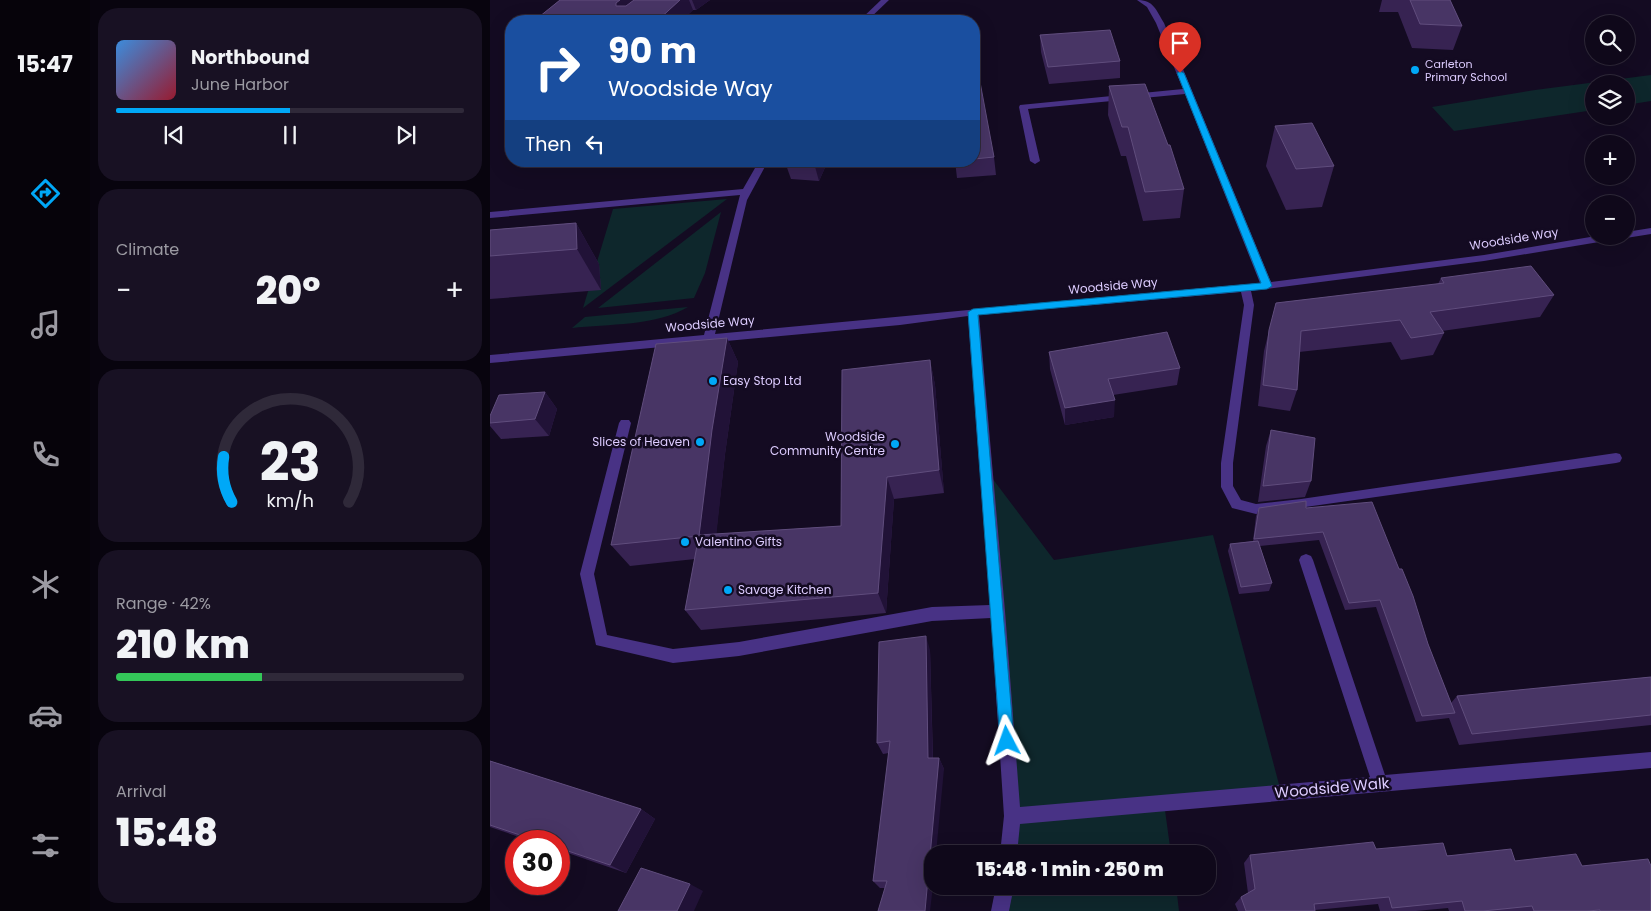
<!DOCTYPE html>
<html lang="en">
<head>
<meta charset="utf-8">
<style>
	:root { --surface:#0f081a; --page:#181123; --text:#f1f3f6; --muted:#9b9aa2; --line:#2f2939; --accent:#00a8f7 }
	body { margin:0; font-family:Poppins,sans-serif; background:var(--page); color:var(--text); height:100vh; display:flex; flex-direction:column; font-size:19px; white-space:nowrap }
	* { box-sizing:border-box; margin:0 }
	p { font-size:16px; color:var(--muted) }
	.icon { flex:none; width:28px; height:28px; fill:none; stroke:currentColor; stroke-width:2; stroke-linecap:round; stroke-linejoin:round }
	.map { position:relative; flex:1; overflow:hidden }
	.side { display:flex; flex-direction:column; gap:8px; padding:8px; background:#08040e; width:400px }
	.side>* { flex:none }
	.top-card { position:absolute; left:15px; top:15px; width:475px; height:152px; border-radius:20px; box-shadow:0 5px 20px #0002,0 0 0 1px var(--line); background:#1a4fa0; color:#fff; overflow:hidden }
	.controls { position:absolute; left:1095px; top:15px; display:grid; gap:10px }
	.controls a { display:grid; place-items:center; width:50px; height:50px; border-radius:50%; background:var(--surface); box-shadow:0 5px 20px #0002,0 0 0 1px var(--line); font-size:25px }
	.speed { position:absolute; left:15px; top:830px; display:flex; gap:10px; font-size:25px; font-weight:700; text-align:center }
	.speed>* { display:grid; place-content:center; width:65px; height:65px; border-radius:50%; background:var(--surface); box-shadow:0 5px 20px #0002,0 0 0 1px var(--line); line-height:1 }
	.speed .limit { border:8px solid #d22; background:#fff; color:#111 }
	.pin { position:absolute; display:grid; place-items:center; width:42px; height:42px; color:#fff; margin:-51px -21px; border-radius:50% 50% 50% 0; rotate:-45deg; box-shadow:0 0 5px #0007 }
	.pin .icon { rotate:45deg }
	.me { position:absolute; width:55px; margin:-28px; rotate:356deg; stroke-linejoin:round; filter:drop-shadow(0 0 4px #0008) }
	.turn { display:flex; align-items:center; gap:18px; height:105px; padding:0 20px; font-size:22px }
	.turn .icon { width:65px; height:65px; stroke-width:2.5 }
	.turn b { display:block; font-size:35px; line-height:42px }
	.then { display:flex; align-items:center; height:48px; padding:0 20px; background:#0003; gap:10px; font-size:19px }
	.big { font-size:38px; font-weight:800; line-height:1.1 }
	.side .widget { flex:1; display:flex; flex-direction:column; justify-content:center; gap:8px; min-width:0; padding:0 18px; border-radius:20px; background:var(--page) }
	.side .dial { align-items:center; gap:0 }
	.dial svg { height:130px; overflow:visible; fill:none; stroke:var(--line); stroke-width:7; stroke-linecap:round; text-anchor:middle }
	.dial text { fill:var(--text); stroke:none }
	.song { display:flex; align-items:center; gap:15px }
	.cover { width:60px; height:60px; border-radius:8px; background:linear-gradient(135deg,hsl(210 70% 55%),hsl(350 70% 35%)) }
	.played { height:5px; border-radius:2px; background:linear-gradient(90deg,var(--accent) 50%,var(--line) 50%) }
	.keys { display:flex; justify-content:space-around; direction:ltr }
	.heat { display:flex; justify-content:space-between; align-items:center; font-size:28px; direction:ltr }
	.charge { height:8px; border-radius:4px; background:linear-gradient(90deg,#34c759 42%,var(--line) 0) }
	.trip { position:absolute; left:434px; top:845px; width:292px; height:50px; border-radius:20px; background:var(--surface); box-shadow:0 5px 20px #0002,0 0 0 1px var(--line); font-weight:800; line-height:50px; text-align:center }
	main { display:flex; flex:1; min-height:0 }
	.dock { display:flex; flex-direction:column; width:90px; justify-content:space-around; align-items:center; background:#06030a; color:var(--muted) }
	.dock .icon { width:35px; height:35px }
	.dock .current { color:var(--accent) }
	.dock b { font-size:22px; color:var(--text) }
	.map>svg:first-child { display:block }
</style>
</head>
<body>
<main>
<nav class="dock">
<b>15:47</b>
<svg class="icon current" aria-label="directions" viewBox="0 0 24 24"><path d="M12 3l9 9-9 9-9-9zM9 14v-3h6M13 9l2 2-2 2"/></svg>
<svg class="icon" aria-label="music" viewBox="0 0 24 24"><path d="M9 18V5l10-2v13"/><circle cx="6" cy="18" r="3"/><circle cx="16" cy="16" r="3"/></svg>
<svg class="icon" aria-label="phone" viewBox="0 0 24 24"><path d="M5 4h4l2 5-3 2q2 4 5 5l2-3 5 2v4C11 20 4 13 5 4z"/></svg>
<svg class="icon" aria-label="climate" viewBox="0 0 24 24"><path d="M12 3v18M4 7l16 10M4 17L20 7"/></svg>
<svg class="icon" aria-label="car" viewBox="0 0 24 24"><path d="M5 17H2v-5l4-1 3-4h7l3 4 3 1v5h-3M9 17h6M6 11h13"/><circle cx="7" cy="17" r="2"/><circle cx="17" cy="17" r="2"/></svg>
<svg class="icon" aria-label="filters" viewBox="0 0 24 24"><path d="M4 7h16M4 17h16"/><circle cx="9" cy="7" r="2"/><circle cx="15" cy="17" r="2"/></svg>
</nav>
<section class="side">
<div class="widget">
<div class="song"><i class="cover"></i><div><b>Northbound</b><p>June Harbor</p></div></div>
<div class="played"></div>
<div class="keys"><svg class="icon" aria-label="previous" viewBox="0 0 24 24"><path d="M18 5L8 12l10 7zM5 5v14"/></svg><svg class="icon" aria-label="pause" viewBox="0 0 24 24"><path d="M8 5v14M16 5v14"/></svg><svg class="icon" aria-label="next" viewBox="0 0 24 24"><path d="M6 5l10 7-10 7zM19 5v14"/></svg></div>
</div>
<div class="widget"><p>Climate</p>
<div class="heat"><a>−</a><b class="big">20°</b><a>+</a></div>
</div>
<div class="widget dial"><svg viewBox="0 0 100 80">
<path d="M14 69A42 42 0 1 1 86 69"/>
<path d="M14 69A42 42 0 0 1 9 41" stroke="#00a8f7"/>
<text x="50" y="56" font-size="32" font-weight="700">23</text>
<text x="50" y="72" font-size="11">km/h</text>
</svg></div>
<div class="widget"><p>Range · 42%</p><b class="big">210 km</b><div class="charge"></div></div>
<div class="widget"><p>Arrival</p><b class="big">15:48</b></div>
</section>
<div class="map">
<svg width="1161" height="911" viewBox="0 0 1161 911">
	<rect width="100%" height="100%" fill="#140b22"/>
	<g fill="#0e272c">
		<polygon points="1161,75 1161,101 1136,105 1136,84 1104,84 1104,110 964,131 942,107 1045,90"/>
		<polygon points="237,199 93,308 123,209"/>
		<polygon points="231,212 215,273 204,298 108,308"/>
		<path d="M198,307C166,326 118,324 82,328L95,317Z"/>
		<polygon points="496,470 564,560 723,535 791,792 674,803 681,854 518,854"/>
		<polygon points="515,886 686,886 689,911 510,911"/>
	</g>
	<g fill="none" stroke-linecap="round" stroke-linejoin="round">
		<g fill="#483285" fill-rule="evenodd">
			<polygon points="391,0 399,0 377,21 369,21"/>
			<path d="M647,0C664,0 666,10 674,23L781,282L994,255L1106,236H1136V232L1161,228V234L1136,238L1132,236L1127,239L994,261L761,291L764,305L743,463V486L751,500L766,504L811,499L1126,453L1130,454L1132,458L1130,462L1126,463L766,514L742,508L731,487V463L754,305L751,292L489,315L515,611L530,807L880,777L809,560L811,556L816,554L821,556L823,560L895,775L1161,752V768L530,824L527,854H510L514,816L501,618L442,621L249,656L183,663L106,645L90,574L129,423L131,420H139L141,423L104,574L117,635L183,649L249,642L442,607L500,605L478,316L410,325L0,363V355L214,335L250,195L0,218V212L253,189L269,161H278L257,200L225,334C407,317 589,299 770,283L695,94L538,109L550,161L545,164L540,161L529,107L530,105L693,89L666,23L657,7Z"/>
			<polygon points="506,886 524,886 519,911 501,911"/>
		</g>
	</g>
	<g fill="#372352">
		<polygon points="70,0 220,0 206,10 203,10 191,21 44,21"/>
		<polygon points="892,0 960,0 972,26 963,50 922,48 908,12 889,12"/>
		<polygon points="550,35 630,61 630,78 559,84 551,52"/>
		<polygon points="484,83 504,157 506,175 467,178 465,161 484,161"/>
		<polygon points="619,86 694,189 690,218 653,221 636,156 631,156 618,115"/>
		<polygon points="785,126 844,166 832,207 796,210 776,166"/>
		<polygon points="338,161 329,181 301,179 295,162"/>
		<polygon points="86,223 109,264 111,290 0,299 0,230"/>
		<polygon points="951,278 1064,295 1050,317 952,331 954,333 943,355 911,360 901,342 809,352 807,390 800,411 768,406 774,351 786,303 948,284"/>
		<polygon points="237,338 248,362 235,454 226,534 351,526 440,360 445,385 454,493 404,499 396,613 211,630 195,610 205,559 140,566 121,545"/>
		<polygon points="559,352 690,368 687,385 623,395 624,417 575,425 560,369"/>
		<polygon points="55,392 67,409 59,436 11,439 0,426 0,416"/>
		<polygon points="781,430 821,481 815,497 768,502 776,446"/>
		<polygon points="769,508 816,508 938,644 961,703 967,696 1161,677 1161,725 969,745 959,718 926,722 886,607 855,610 829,540 770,546 782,583 779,591 749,594 738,551 740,544 763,541 766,516"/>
		<polygon points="440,650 443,758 449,758 454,769 395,888 390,888 383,881 399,753 393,754 387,743"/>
		<polygon points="0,761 151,809 165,819 136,873 69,850 69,841 41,841 0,827"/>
		<polygon points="886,849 1092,866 1161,911 959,911 958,908 926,911 890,911 888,904 825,910 825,911 748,911 745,904 751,897 758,893 754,863 760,855"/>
	</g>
	<g fill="#211237">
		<polygon points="130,0 156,0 133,20 126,6 126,3"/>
		<polygon points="190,0 199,0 203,10 191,21 167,21"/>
		<polygon points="202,0 220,0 206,10"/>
		<polygon points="325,161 338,161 329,181 324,163"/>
		<polygon points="86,223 109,264 111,290 87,249"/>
		<polygon points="237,338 248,362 235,454 224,557 209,536 222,430"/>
		<polygon points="440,360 445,385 454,493 449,470"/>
		<polygon points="55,392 67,409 59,436 45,419"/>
		<polygon points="625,400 624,417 575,425 575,408"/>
		<polygon points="397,477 404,499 396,613 388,593"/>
		<polygon points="436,636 440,650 443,769 438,758"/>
		<polygon points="449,758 454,769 446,854 442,854 443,886 440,911 435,911"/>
		<polygon points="151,809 165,819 136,873 120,865"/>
		<polygon points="200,884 213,891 204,911 187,911"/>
	</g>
	<g fill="#483565" stroke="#604d7d">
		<polygon points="70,0 130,0 126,3 126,6 136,6 144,0 190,0 167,21 44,21"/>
		<polygon points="920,0 960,0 972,26 930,24"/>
		<polygon points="620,30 630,61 558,67 550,35"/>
		<polygon points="490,82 504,157 484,159 484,83"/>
		<polygon points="655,84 678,145 680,145 694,189 655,192 638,127 632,127 619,86"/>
		<polygon points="822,123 844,166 806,169 785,126"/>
		<polygon points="295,161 325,161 324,163 295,162"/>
		<polygon points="86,223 87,249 0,256 0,230"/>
		<polygon points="1041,266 1064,295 940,312 954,333 921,338 910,320 811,331 807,390 773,385 779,330 786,303 954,283 951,278"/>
		<polygon points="677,332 690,368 618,379 625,400 575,408 559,352"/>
		<polygon points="237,338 222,430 209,536 121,545 166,344"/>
		<polygon points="440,360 449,470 397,477 388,593 195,610 209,535 351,526 352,370"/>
		<polygon points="55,392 45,419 0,423 0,416 9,395"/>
		<polygon points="781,430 825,438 821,481 773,486"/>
		<polygon points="816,501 816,508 882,502 909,569 912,569 923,596 938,644 965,713 932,716 890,600 859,603 833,532 764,539 769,508"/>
		<polygon points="768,541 782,583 751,587 740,544"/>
		<polygon points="436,636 438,758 449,758 435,911 388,911 397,881 383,881 400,741 387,743 389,642"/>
		<polygon points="1161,677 1161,715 982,734 967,696"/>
		<polygon points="0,761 151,809 120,865 69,848 69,841 48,841 0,825"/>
		<polygon points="883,842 886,849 953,843 957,856 1021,849 1025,861 1086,854 1092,866 1158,859 1161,866 1161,911 1110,911 1110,910 1097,911 1044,911 1042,906 993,911 975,911 972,901 902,908 899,897 824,904 825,911 756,911 751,897 765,889 760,855"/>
		<polygon points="151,868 200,884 187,911 128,911"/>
	</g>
	<polygon fill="#00a8f7" stroke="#006da1" points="690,71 694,73 782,286 777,289 488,315 524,741 522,746 517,748 512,746 510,741 478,312 483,309 771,283 687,73"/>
	<g fill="#00a8f7" stroke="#140b22" stroke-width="2">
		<circle cx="925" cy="70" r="5"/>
		<circle cx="223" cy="381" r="5"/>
		<circle cx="210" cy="442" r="5"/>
		<circle cx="405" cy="444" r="5"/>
		<circle cx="195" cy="542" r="5"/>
		<circle cx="238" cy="590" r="5"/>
	</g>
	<g text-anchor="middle" stroke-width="5" stroke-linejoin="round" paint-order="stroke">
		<g font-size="11" fill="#dcf" stroke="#140b22" text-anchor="start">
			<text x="935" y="68">Carleton<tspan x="935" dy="13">Primary School</tspan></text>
		</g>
		<g font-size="12" fill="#dcf" stroke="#140b22">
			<text transform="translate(1024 239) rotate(-9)" y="4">Woodside Way</text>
			<text transform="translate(623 286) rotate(-5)" y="4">Woodside Way</text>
			<text transform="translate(220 324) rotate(-5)" y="4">Woodside Way</text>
		</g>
		<g font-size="12" fill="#dcf" stroke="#140b22" text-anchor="start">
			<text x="233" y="385">Easy Stop Ltd</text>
			<text x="395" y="441" text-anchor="end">Woodside<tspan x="395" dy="14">Community Centre</tspan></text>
			<text x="200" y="446" text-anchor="end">Slices of Heaven</text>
			<text x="205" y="546">Valentino Gifts</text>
			<text x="248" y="594">Savage Kitchen</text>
		</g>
		<g font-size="15" fill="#dcf" stroke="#140b22">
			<text transform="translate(842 788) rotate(-5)" y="5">Woodside Walk</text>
		</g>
	</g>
</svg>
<div class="controls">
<a><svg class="icon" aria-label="search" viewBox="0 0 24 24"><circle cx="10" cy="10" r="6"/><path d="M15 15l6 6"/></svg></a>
<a><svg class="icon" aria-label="layers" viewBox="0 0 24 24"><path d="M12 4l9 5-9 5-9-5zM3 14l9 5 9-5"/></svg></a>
<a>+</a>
<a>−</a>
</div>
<div class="speed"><div class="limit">30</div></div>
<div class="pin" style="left:690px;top:73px;background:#d93025"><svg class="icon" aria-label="arrive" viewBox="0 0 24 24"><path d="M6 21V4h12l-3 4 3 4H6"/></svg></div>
<svg class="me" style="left:517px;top:741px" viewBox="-20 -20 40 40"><path d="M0-17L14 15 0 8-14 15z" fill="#00a8f7" stroke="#fff" stroke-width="4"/></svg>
<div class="trip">15:48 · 1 min · 250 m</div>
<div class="top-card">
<div class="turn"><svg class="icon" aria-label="right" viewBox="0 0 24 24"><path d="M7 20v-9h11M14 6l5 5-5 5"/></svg><div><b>90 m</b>Woodside Way</div></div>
<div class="then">Then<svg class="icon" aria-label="left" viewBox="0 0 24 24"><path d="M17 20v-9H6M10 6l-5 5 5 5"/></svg></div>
</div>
</div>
</main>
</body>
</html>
